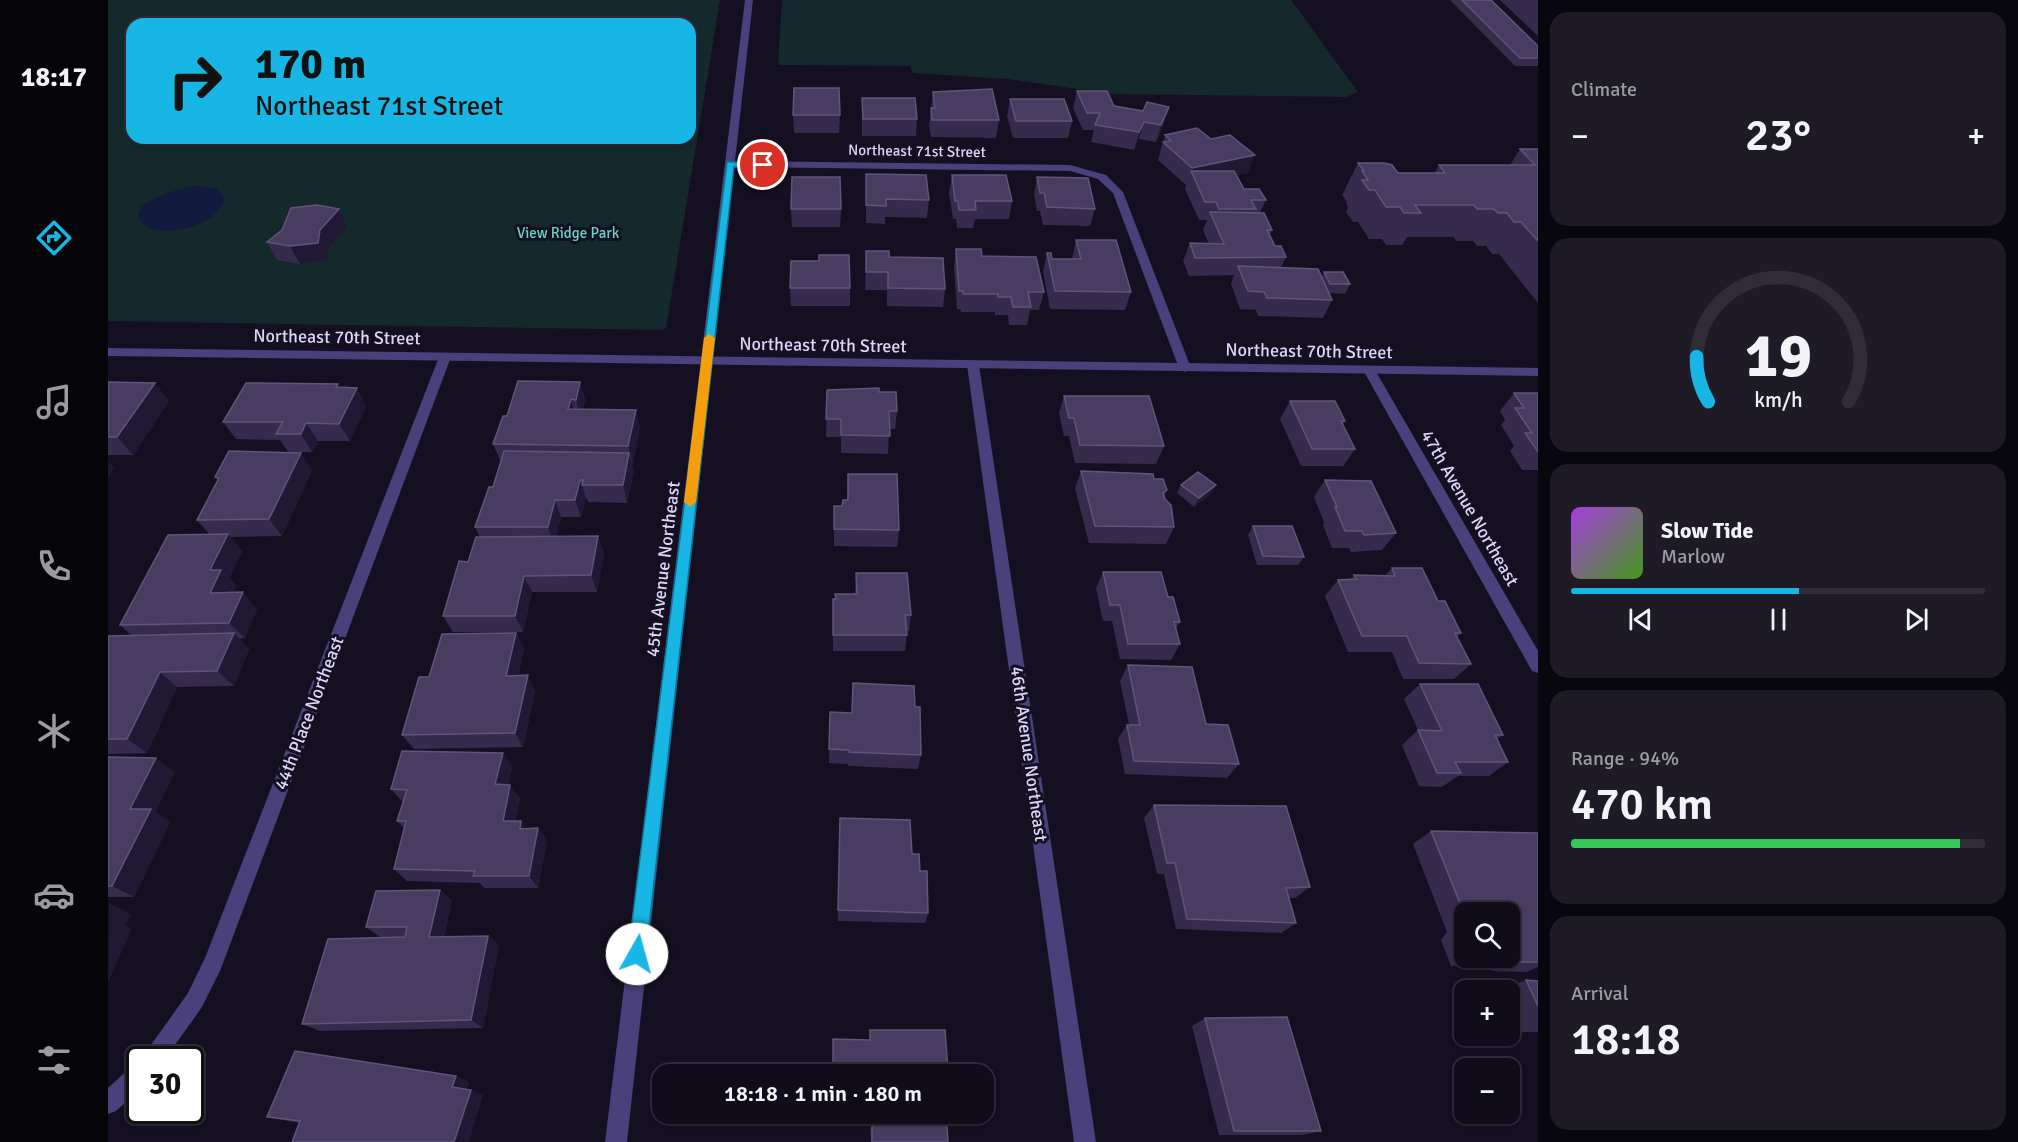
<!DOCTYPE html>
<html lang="en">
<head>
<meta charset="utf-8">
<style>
	:root { --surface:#100c19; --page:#1e1a26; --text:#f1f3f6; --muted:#9c9ba2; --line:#302c38; --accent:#18b6e4 }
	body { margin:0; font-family:Signika,sans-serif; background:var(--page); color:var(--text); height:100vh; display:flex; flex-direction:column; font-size:22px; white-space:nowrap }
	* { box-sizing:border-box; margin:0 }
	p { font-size:20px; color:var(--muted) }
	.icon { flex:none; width:33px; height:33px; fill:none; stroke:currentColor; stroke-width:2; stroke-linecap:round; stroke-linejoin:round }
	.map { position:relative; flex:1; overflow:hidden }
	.details { display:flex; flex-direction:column; gap:12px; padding:12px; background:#09070e; width:480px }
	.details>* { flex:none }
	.hud { position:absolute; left:18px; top:18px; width:570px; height:126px; border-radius:18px; box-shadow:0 2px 4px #0004,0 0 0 2px var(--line); background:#18b6e4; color:#111; overflow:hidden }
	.controls { position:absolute; left:1346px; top:902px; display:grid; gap:12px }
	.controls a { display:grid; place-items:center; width:66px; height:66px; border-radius:12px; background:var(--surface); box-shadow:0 2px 4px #0004,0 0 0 2px var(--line); font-size:30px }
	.speed { position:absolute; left:18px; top:1046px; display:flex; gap:12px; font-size:30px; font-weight:700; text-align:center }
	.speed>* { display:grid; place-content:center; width:78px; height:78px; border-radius:50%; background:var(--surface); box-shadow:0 2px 4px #0004,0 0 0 2px var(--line); line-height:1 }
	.speed .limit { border:3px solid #111; border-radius:9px; background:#fff; color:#111 }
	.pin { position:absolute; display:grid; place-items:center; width:51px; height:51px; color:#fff; margin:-26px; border:3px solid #fff; border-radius:50%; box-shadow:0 2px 6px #0007 }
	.me { position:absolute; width:66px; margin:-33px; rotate:7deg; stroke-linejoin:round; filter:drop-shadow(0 0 4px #0008) }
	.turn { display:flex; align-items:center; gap:21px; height:126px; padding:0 30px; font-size:27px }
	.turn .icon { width:78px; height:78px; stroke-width:2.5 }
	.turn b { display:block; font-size:42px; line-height:51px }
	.big { font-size:45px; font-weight:600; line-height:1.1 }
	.details .widget { flex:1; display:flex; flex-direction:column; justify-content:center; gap:9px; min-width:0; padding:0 21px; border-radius:18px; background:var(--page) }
	.details .dial { align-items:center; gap:0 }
	.dial svg { height:156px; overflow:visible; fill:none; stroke:var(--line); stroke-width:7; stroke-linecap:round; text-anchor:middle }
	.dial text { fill:var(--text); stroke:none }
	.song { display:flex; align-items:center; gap:18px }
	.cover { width:72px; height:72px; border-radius:9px; background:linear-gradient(135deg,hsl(280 70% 55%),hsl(100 70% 35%)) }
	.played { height:6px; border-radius:3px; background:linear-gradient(90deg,var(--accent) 55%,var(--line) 55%) }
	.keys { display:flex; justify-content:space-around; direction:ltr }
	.heat { display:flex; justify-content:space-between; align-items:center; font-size:33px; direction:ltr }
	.charge { height:9px; border-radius:4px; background:linear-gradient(90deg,#34c759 94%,var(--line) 0) }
	.trip { position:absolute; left:544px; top:1064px; width:342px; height:60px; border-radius:18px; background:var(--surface); box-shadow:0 2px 4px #0004,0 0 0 2px var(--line); font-weight:600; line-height:60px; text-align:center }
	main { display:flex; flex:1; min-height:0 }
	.dock { display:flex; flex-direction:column; width:108px; justify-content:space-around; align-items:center; background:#06050a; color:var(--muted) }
	.dock .icon { width:42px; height:42px }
	.dock .selected { color:var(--accent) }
	.dock b { font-size:27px; color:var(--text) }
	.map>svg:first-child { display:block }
</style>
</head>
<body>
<main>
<nav class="dock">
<b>18:17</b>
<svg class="icon selected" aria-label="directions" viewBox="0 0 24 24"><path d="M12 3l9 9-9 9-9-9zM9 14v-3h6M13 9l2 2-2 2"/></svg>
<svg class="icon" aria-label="music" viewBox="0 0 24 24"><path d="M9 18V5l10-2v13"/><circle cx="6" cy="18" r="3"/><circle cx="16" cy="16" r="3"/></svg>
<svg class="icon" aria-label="phone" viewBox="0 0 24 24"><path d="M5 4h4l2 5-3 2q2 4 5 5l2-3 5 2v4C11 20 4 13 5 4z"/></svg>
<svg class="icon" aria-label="climate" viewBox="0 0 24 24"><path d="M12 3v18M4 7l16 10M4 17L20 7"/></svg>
<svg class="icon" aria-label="car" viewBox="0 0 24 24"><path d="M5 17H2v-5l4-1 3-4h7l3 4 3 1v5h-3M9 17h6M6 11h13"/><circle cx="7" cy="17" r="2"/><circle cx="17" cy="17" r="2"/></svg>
<svg class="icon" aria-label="filters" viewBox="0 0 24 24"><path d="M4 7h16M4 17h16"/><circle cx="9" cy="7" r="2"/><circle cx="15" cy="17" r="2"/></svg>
</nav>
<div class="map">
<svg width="1430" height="1142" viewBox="0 0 1430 1142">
	<rect width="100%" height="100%" fill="#151021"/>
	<g fill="#14292b" fill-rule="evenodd">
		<path d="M0,0H612L558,328L553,330L0,321ZM24,24H582V138H24Z"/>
		<polygon points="674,0 1183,0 1250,92 1238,97 1005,94 900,79 805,73 802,66 670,65"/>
	</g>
	<path fill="#0f1a3c" d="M86,186L108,188L117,197C114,224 53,242 35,223C14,203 75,188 86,186Z"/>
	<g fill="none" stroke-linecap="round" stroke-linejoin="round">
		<g fill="#49407c" fill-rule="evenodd">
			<polygon points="637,0 645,0 627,161 962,165 998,175 1015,192 1083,368 1077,372 1071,368 1005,193 990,179 962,171 626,167 519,1142 497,1142"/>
			<polygon points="337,353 343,357 112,971 94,1007 57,1059 33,1059 80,993 97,958 331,357"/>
			<polygon points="865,361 871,365 988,1142 966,1142 859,365"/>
			<polygon points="1261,366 1267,370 1430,651 1430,673 1424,671 1255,370"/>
			<polygon points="32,1064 32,1089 8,1111 0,1114 0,1088 24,1066"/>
		</g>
		<polygon fill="#49407c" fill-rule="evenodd" points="0,348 1430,368 1430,376 0,356"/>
	</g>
	<g fill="#362b4d" fill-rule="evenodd">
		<polygon points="1342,0 1383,0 1430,46 1430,66 1407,66"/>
		<polygon points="1392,0 1430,0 1430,36"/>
		<polygon points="969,91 1056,124 1048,142 1031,139 1026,150 983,142 986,130 975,130 965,108"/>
		<polygon points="825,92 891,120 888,138 823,137 821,125"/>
		<polygon points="754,98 809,119 808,136 754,136"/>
		<polygon points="902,99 964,121 960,138 905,138 899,116"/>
		<polygon points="685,115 732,115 731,133 686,133"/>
		<polygon points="1057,135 1140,173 1128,175 1136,189 1158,200 1152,213 1164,230 1162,235 1167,246 1178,257 1173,268 1214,277 1216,272 1242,284 1237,294 1221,293 1224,300 1215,318 1150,316 1148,310 1132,309 1123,284 1126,275 1081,276 1075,261 1082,243 1101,244 1095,230 1099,220 1091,220 1077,189 1078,185 1050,160"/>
		<polygon points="1412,149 1430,149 1430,303 1391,254 1384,254 1378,246 1369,246 1365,241 1348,241 1346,237 1299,237 1294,245 1278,245 1274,239 1261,239 1250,222 1245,222 1238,212 1240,207 1238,203 1239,202 1234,195 1250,163 1290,173 1327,173 1331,165 1402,165"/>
		<polygon points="758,174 821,200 819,218 777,217 777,224 758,223"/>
		<polygon points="844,175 904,201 901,219 867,219 865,228 849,228 848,219 845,219 841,193"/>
		<polygon points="929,177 987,209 982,226 935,225 932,211 929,211 926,194"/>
		<polygon points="683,209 733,209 732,227 684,227"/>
		<polygon points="239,227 221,248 219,261 192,264 169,260 159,242"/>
		<polygon points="968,240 1023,292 1017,310 942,309 935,271 939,253 944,259 964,259"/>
		<polygon points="848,249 874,256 936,292 931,310 922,310 919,325 901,325 900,315 887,315 887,312 853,312 852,309 849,309 846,267"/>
		<polygon points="758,251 781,257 837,289 835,307 779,306 779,290 757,290"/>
		<polygon points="682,288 742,288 742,306 683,306"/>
		<polygon points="0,382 61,401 25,455 0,455"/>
		<polygon points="472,382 477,400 475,409 532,427 525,463 524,463 526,470 519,503 480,502 478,498 473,517 453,517 448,536 490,536 496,553 489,592 424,592 415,632 345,632 335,616 360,562 372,537 367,527 385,487 393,462 385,444 399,416"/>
		<polygon points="231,388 258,406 242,441 210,441 204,452 180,452 172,440 128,439 115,422"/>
		<polygon points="719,390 771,392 789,411 787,429 781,429 780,454 733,453 733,437 718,437"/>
		<polygon points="1406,393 1430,393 1430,470 1414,470 1402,451 1406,446 1393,425 1397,420 1392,411"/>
		<polygon points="956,396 1056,446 1048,464 967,463 961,436 956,436 951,413"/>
		<polygon points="1182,401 1237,421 1235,425 1247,449 1235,466 1193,466 1172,419"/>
		<polygon points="204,470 174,536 122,537 134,551 121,578 128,586 125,592 149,609 137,638 131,639 141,649 126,686 69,687 39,753 0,754 0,636 23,635 12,625 101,534 89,520 110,481 107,477"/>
		<polygon points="973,471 1046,479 1059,490 1056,497 1066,527 1058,544 981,543 967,488"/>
		<polygon points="740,474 791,530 789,547 726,546 726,506 734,506 739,500"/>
		<polygon points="1217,480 1288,533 1274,550 1243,552 1241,548 1224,548 1215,525 1216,522 1206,497"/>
		<polygon points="1073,485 1103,494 1086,507 1069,493"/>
		<polygon points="1145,526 1196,557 1190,565 1149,565 1140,535"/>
		<polygon points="1284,568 1330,601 1353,633 1349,637 1363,664 1346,679 1295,679 1284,652 1240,652 1217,596 1230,580 1243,580 1246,575 1277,576"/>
		<polygon points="995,572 1060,597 1072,622 1068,629 1072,644 1063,660 1012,659 1004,621 995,621 988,588"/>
		<polygon points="748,573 803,615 801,631 799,631 797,651 725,651 725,599 727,599 727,594 747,594"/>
		<polygon points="408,633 416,649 410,676 427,691 415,747 306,749 294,735 321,677"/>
		<polygon points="1020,665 1098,724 1131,764 1119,778 1017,774 1010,739 1019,725 1021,725 1012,681"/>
		<polygon points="1312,684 1395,735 1389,739 1400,762 1381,776 1350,776 1334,787 1311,786 1294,745 1310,730 1296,699"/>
		<polygon points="807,707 813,755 810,769 740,766 740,764 721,763 721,749 744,713"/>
		<polygon points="395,753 404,767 400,785 412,798 407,821 418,828 430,828 439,840 430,888 376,888 372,883 299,881 286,869 296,828 289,821 295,802 283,789"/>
		<polygon points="0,757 67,772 47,812 62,822 26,897 0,897"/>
		<polygon points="1046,805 1202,887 1187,898 1181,898 1188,923 1173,933 1068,929 1056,874 1049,874 1036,818"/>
		<polygon points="732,818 804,854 812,871 820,913 817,923 730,921"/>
		<path d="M1323,831L1430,833V967L1418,972L1384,971L1382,967L1343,966L1333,940L1339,932L1305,844ZM1356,912L1401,957H1356Z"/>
		<polygon points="332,890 344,901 336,936 380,936 391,945 375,1028 212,1031 194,1024 297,937 272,937 258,927"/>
		<polygon points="1418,980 1430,981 1430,1032 1414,1032 1401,1003 1401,990 1395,990 1395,989"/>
		<polygon points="1097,1018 1213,1131 1195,1135 1111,1135 1084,1026"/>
		<polygon points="348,1076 361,1082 358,1089 363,1090 375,1096 192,1123 159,1117"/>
		<polygon points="739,1113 838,1113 840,1142 763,1142 762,1118 739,1119"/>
	</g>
	<g fill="#211834">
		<polygon points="1061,107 1056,124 1048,142 1053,125"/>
		<polygon points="1036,122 1031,139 1026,150 1031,132"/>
		<polygon points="1147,155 1140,173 1088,183 1083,172 1084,168"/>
		<polygon points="231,209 239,227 221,248 219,261 192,264 182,246 212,230"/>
		<polygon points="472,382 477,400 473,417 468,400"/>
		<polygon points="47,383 61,401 25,455 9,437"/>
		<polygon points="249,388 258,406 242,441 231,424"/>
		<polygon points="463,399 468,417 460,409"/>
		<polygon points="528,410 532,427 525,463 520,446"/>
		<polygon points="198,423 210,441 204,452 193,434"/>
		<polygon points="193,453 204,470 174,536 161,519"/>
		<polygon points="521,453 526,470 519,503 515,485"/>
		<polygon points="0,461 6,468 0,478"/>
		<polygon points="472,480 478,498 473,517 467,500"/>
		<polygon points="1108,485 1103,494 1086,507 1091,498"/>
		<polygon points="447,500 453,517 446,544 440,527"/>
		<polygon points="120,534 134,551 121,578 128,586 117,609 102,593 102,570"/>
		<polygon points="490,536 496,553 489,592 483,575"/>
		<polygon points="416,576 424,592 415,632 407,616"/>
		<polygon points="135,592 149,609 137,638 121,623"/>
		<polygon points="126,633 141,649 126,686 109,671"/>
		<polygon points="408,633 416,649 406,691 398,676"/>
		<polygon points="52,672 69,687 39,753 19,739"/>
		<polygon points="420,675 427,691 415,747 407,733"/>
		<polygon points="395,753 404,767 397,798 387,784"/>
		<polygon points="48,758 67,772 47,812 62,822 26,897 4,886 22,809"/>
		<polygon points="402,785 412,798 404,834 395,821"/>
		<polygon points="413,821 422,834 412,829"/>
		<polygon points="430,828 439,840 430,888 421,876"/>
		<polygon points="332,890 344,901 333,946 321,937"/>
		<polygon points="1,903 23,914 17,926 24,929 0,982"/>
		<polygon points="380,936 391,945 375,1028 363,1020"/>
		<polygon points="348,1076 361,1082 357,1093 344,1087"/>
		<polygon points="363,1090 375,1096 361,1142 346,1142"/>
	</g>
	<g fill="#483d60" stroke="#5f5578" stroke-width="1.5">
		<polygon points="1354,0 1383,0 1430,46 1430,58 1412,58"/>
		<polygon points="686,88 731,88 732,115 685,115"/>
		<polygon points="884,89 891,120 824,120 823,108 827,108 825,92"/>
		<polygon points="969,91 999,91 1006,106 1035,111 1039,102 1061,107 1053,125 1036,122 1031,132 987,125 992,113 979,113"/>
		<polygon points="754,98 807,98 809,119 755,119"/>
		<polygon points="902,99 956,99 964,121 908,121"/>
		<polygon points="1089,128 1103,139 1122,135 1147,155 1084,168 1055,142 1063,141 1057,135"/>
		<polygon points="1412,149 1430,149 1430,241 1413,222 1406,222 1399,213 1390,213 1386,209 1369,209 1366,205 1307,205 1313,213 1296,213 1292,207 1278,207 1267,190 1261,190 1254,180 1260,180 1254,171 1256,171 1250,163 1276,163 1284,165 1290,173 1337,173 1331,165 1427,165"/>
		<polygon points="1083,171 1126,171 1136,189 1151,189 1158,200 1143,200 1148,209 1111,209 1108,202 1097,202"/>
		<polygon points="758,174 818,175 821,200 778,199 778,206 758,205"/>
		<polygon points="844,175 898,175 904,201 867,201 868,210 851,210 850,201 847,201"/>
		<polygon points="684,177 732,177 733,209 683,209"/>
		<polygon points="929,177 980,178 987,209 939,207 936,193 932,193"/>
		<polygon points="209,205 231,209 212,230 210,243 182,246 159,242 174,230 183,208"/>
		<polygon points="1102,212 1156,213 1164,230 1159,230 1167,246 1173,246 1178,257 1087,258 1082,243 1116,244"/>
		<polygon points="968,240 1008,240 1023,292 947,291 939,253 943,253 944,259 973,259"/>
		<polygon points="848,249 873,249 874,256 928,257 936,292 920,292 923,307 905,307 903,297 890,297 890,294 855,294 855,291 851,291"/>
		<polygon points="758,251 781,251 781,257 835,258 837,289 780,288 780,272 758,272"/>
		<polygon points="711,255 741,255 742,288 682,288 683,261 711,261"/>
		<polygon points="1130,266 1210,269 1224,300 1159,298 1156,292 1140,291"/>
		<polygon points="1216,272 1235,272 1242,284 1222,284"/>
		<polygon points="410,381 472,382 468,400 463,399 460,409 528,410 520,446 385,444 395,416 399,416"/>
		<polygon points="0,382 47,383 9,437 0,437"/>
		<polygon points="138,383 230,384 228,387 249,388 231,424 198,423 193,434 168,434 175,422 115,422"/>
		<polygon points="771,388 771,392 788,392 789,411 781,411 782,436 733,435 733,419 718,419 719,390"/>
		<polygon points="1406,393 1430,393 1430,452 1417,433 1424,433 1407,408 1416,408"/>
		<polygon points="956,396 1041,396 1056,446 972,445 966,418 961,418"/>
		<polygon points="1182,401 1227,401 1237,421 1233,421 1247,449 1204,449"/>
		<polygon points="121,451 193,453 161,519 89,520 111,478 107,477"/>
		<polygon points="396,451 521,453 515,485 474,485 475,480 472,480 467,500 447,500 440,527 367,527 381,487 385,487"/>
		<polygon points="973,471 1045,474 1046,479 1055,479 1059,490 1055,493 1057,499 1063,505 1066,527 987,526"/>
		<polygon points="1090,472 1108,485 1091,498 1073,485"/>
		<polygon points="740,474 789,474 791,530 726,529 726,506 734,506 735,500 740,500"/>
		<polygon points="1217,480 1263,481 1288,533 1256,535 1254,531 1237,531 1227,507 1229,507"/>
		<polygon points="1145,526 1184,526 1196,557 1155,556"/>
		<polygon points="120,534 102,570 113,570 102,593 135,592 121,623 12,625 60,535"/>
		<polygon points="490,536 483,575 416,576 407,616 335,616 351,561 360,562 368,537"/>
		<polygon points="1284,568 1314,568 1330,601 1337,601 1353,633 1347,633 1363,664 1311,663 1299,636 1254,636 1230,580 1249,579 1246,575 1287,576"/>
		<polygon points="995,572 1053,572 1060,597 1065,597 1072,622 1066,622 1072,644 1020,644 1012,605 1002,605"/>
		<polygon points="748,573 799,573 803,615 797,615 799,635 725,635 725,599 728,599 727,594 749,594"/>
		<polygon points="126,633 109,671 52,672 19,739 0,739 0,636"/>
		<polygon points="408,633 398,676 420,675 407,733 294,735 311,677 321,677 334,634"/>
		<polygon points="1020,665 1084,667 1098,724 1120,725 1131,764 1026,761 1019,725 1032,725"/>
		<polygon points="745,683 806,686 807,707 812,707 813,755 741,752 741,750 721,749 722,712 744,713"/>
		<polygon points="1312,684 1370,684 1395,735 1387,735 1400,762 1347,762 1353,773 1329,773 1310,730 1334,731"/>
		<polygon points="294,751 395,753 387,784 402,785 395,821 413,821 412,829 430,828 421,876 365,876 367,871 286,869 298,821 289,821 299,790 283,789"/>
		<polygon points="0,757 48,758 22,809 43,809 4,886 0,886"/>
		<polygon points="1046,805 1178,806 1202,887 1178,888 1188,923 1079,919 1067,863 1059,863"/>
		<polygon points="732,818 802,820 804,854 811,854 812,871 819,871 820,913 730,910"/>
		<polygon points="1323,831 1430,833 1430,962 1407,962 1405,958 1369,957 1401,957 1401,912 1356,913"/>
		<polygon points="332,890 321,937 380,936 363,1020 194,1024 220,939 297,937 299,927 258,927 268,891"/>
		<polygon points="1356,926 1356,936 1354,930"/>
		<polygon points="1418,980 1430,981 1430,1006"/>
		<polygon points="1179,1017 1213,1131 1126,1131 1097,1018"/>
		<polygon points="762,1030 837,1030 840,1071 846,1071 846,1074 725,1074 725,1039 762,1040"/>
		<polygon points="187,1051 348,1076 344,1087 363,1090 346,1142 184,1142 192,1121 159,1117"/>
		<polygon points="740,1113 838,1113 840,1142 764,1142 764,1114 740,1114"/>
	</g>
	<polygon fill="#18b6e4" stroke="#107694" stroke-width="1.5" points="619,162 655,162 659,165 655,168 626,167 538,954 536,961 529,963 523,961 520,954"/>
	<polygon fill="#f59e0b" points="601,334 607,338 588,502 582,507 576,502 596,338"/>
	<g text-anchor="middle" stroke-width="6" stroke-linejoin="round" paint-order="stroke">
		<g font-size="15" fill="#ded5fb" stroke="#151021">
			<text transform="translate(809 151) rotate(1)" y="5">Northeast 71st Street</text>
		</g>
		<g font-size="15" fill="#68d3c6" stroke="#151021">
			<text x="460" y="238">View Ridge Park</text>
		</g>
		<g font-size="18" fill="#ded5fb" stroke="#151021">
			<text transform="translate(229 337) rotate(1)" y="6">Northeast 70th Street</text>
			<text transform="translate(715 345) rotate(1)" y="6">Northeast 70th Street</text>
			<text transform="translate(1201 351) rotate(1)" y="6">Northeast 70th Street</text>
			<text transform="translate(1362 508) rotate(60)" y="6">47th Avenue Northeast</text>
			<text transform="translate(555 569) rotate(-83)" y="6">45th Avenue Northeast</text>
			<text transform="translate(201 713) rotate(-69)" y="6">44th Place Northeast</text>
			<text transform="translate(921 754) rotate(82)" y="6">46th Avenue Northeast</text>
		</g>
	</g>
</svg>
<div class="controls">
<a><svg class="icon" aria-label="search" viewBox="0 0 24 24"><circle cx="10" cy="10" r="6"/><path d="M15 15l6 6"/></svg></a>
<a>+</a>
<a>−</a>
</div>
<div class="speed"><div class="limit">30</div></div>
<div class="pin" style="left:655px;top:165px;background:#d93025"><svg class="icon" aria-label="arrive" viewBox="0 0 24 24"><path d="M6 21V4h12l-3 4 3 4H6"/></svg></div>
<svg class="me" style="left:529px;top:954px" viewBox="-20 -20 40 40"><circle r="19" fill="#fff"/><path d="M0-13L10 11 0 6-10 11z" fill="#18b6e4"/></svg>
<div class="trip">18:18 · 1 min · 180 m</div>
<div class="hud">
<div class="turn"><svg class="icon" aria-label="right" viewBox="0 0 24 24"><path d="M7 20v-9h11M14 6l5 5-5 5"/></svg><div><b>170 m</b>Northeast 71st Street</div></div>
</div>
</div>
<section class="details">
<div class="widget"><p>Climate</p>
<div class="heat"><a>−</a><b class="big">23°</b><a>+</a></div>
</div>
<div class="widget dial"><svg viewBox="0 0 100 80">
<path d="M14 69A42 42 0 1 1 86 69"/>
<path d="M14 69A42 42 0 0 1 8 46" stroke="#18b6e4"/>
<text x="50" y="56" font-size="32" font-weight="700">19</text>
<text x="50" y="72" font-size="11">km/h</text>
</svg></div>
<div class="widget">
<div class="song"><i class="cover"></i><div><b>Slow Tide</b><p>Marlow</p></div></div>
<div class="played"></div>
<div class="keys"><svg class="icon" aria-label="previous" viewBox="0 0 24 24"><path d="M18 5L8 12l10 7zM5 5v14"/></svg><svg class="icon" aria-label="pause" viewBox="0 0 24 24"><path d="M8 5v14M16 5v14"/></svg><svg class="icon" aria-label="next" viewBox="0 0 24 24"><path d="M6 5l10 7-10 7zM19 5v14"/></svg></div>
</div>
<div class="widget"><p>Range · 94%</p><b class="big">470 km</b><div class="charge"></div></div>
<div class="widget"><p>Arrival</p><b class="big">18:18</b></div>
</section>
</main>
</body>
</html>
